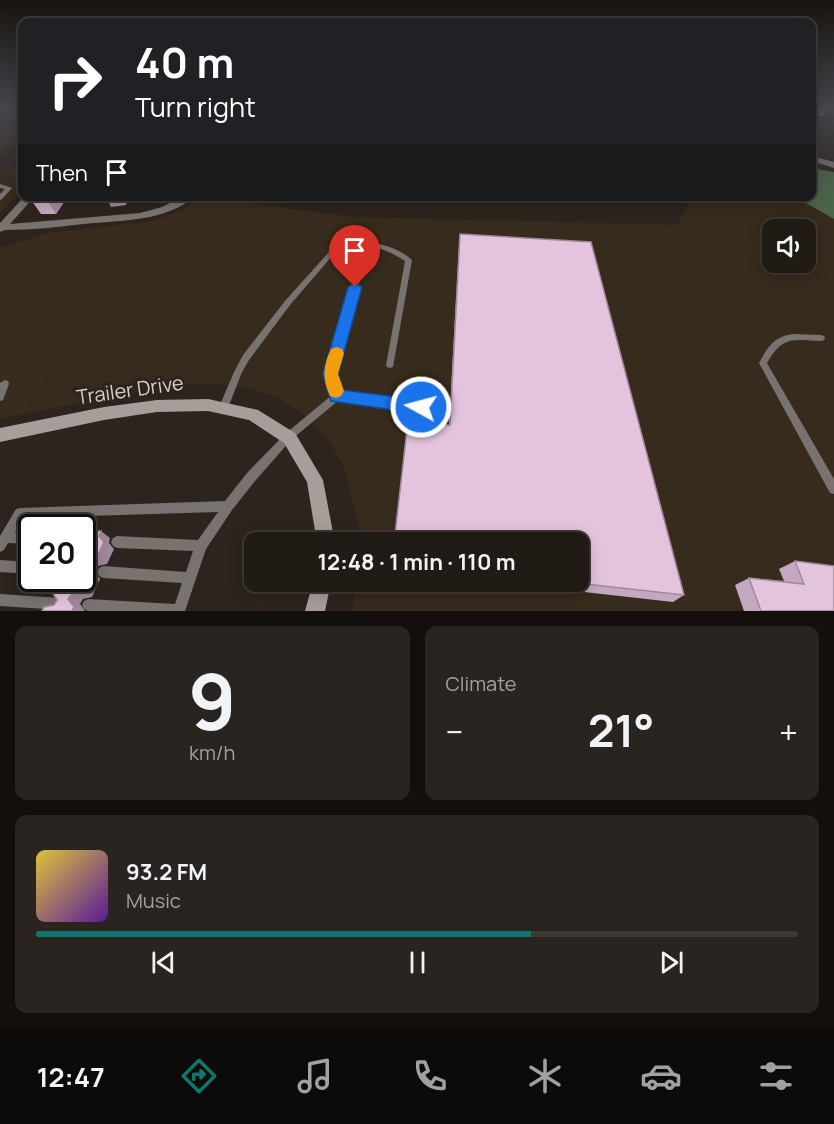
<!DOCTYPE html>
<html lang="en">
<head>
<meta charset="utf-8">
<style>
	:root { --surface:#211b16; --page:#29241f; --text:#f1f3f6; --muted:#a2a1a1; --line:#3e3935; --accent:#0f766e }
	body { margin:0; font-family:Manrope,sans-serif; background:var(--page); color:var(--text); height:100vh; display:flex; flex-direction:column; font-size:22px; white-space:nowrap }
	* { box-sizing:border-box; margin:0 }
	p { font-size:20px; color:var(--muted) }
	.icon { flex:none; width:33px; height:33px; fill:none; stroke:currentColor; stroke-width:2; stroke-linecap:round; stroke-linejoin:round }
	.map { position:relative; height:611px; overflow:hidden }
	.side { display:flex; flex-direction:column; gap:15px; padding:15px; background:#120f0c; flex:1 }
	.side>* { flex:none }
	.guide { position:absolute; left:18px; top:18px; width:798px; height:183px; border-radius:12px; box-shadow:0 3px 15px #0003,0 0 0 2px var(--line); background:#202124; color:#fff; overflow:hidden }
	.tools { position:absolute; left:762px; top:219px; display:grid; gap:12px }
	.tools a { display:grid; place-items:center; width:54px; height:54px; border-radius:12px; background:var(--surface); box-shadow:0 3px 15px #0003,0 0 0 2px var(--line); font-size:30px }
	.speed { position:absolute; left:18px; top:514px; display:flex; gap:12px; font-size:30px; font-weight:700; text-align:center }
	.speed>* { display:grid; place-content:center; width:78px; height:78px; border-radius:50%; background:var(--surface); box-shadow:0 3px 15px #0003,0 0 0 2px var(--line); line-height:1 }
	.speed .limit { border:3px solid #111; border-radius:9px; background:#fff; color:#111 }
	.pin { position:absolute; display:grid; place-items:center; width:51px; height:51px; color:#fff; margin:-62px -26px; border-radius:50% 50% 50% 0; rotate:-45deg; box-shadow:0 0 6px #0007 }
	.pin .icon { rotate:45deg }
	.me { position:absolute; width:66px; margin:-33px; rotate:277deg; stroke-linejoin:round; filter:drop-shadow(0 0 4px #0008) }
	.turn { display:flex; align-items:center; gap:21px; height:126px; padding:0 18px; font-size:27px }
	.turn .icon { width:78px; height:78px; stroke-width:2.5 }
	.turn b { display:block; font-size:42px; line-height:51px }
	.then { display:flex; align-items:center; height:57px; padding:0 18px; background:#0003; gap:12px; font-size:22px }
	.big { font-size:45px; font-weight:700; line-height:1.1 }
	.side .tile { flex:1; display:flex; flex-direction:column; justify-content:center; gap:9px; min-width:0; padding:0 21px; border-radius:12px; background:var(--page) }
	.side .dial { align-items:center; gap:0 }
	.dial b { font-size:78px; line-height:1 }
	.song { display:flex; align-items:center; gap:18px }
	.cover { width:72px; height:72px; border-radius:9px; background:linear-gradient(135deg,hsl(50 70% 55%),hsl(270 70% 35%)) }
	.played { height:6px; border-radius:3px; background:linear-gradient(90deg,var(--accent) 65%,var(--line) 65%) }
	.keys { display:flex; justify-content:space-around; direction:ltr }
	.heat { display:flex; justify-content:space-between; align-items:center; font-size:33px; direction:ltr }
	.side .tiles { flex:1; display:grid; gap:15px; grid-template-columns:1fr 1fr }
	.tile:last-child { grid-column:span 2 }
	.trip { position:absolute; left:244px; top:532px; width:345px; height:60px; border-radius:12px; background:var(--surface); box-shadow:0 3px 15px #0003,0 0 0 2px var(--line); font-weight:700; line-height:60px; text-align:center }
	.tabs { display:flex; height:96px; justify-content:space-around; align-items:center; background:#0d0b09; color:var(--muted) }
	.tabs .icon { width:42px; height:42px }
	.tabs .active { color:var(--accent) }
	.tabs b { font-size:27px; color:var(--text) }
	.map>svg:first-child { display:block }
</style>
</head>
<body>
<div class="map">
<svg width="834" height="611" viewBox="0 0 834 611">
	<rect width="100%" height="100%" fill="#2c241d"/>
	<polygon fill="#392c1f" points="202,197 353,217 54,365 22,414 0,418 0,248 48,233 148,222 179,211"/>
	<g fill="#362b1c" fill-rule="evenodd">
		<polygon points="0,108 22,108 22,135 0,155"/>
		<polygon points="0,165 22,169 22,190 0,213"/>
		<path d="M693,197H795L834,219V611H352L357,582H579V543H359V525L344,467L327,438L304,415L278,398L249,388L200,383L165,387L22,414L53,365L353,217L677,225ZM772,230H806V262H772Z"/>
	</g>
	<polygon fill="#4a644a" points="812,168 834,172 834,219 795,197 812,196"/>
	<g fill="none" stroke-linecap="round" stroke-linejoin="round">
		<g fill="#787270" fill-rule="evenodd">
			<polygon points="0,184 12,188 2,199 0,200 0,194 5,189 0,188"/>
			<path d="M357,241C376,242 398,247 412,260L393,367L390,368L387,367L386,365L405,261C389,250 360,238 341,249C338,250 336,253 333,255L290,305L249,360L242,372L228,408L225,409L222,408L220,405L234,372L243,355L285,301L329,252L337,246Z"/>
			<polygon points="359,263 361,263 364,265 335,374 341,393 421,403 424,404 426,407 424,410 421,411 339,400 291,440 255,481 232,510 206,549 185,611 88,611 84,609 82,605 84,601 88,599 175,604 182,583 103,578 99,576 97,572 99,568 103,566 186,572 193,551 117,548 113,546 111,542 113,538 117,536 198,540 218,512 23,518 15,532 32,532 32,544 8,543 4,550 0,552 0,536 16,509 20,508 225,501 247,473 285,434 332,395 327,374"/>
			<path d="M793,334L821,335L824,336L825,338L824,340L821,341C793,340 783,335 767,363L834,479V494L830,493L759,363C768,347 773,337 793,334Z"/>
			<polygon points="5,380 8,381 9,384 3,400 0,401 0,383"/>
			<polygon points="0,560 32,562 32,574 0,572"/>
			<polygon points="0,594 61,598 65,600 67,604 65,608 61,610 0,606"/>
		</g>
		<g fill="#787270" fill-rule="evenodd">
			<polygon points="812,156 834,162 834,168 812,161"/>
			<path d="M25,196H35L10,224L140,213L162,207L184,196H195C166,222 121,220 84,224C57,227 31,230 5,230L0,232V223Z"/>
		</g>
		<g fill="#a79d9a" fill-rule="evenodd">
			<polygon points="208,399 258,410 295,433 323,480 335,543 317,543 307,482 284,443 249,420 208,411 157,412 104,420 0,442 0,428 104,407 157,400"/>
			<polygon points="313,582 331,582 325,611 305,611"/>
		</g>
	</g>
	<g fill="#c4a8bf">
		<polygon points="812,108 826,111 823,116 812,115"/>
		<polygon points="30,196 68,196 56,214 41,214 29,197"/>
		<polygon points="459,246 684,595 673,602 494,582 579,582 449,425"/>
		<polygon points="795,561 834,611 744,611 735,585 749,578 784,581 779,569"/>
	</g>
	<g fill="#a0889b">
		<polygon points="44,196 68,196 56,214"/>
		<polygon points="106,196 128,196 126,205 111,207"/>
		<polygon points="101,531 110,538 109,543 114,549 107,564 98,566 95,571 100,579 92,597 83,599 80,604 85,611 72,611 68,599 99,536"/>
	</g>
	<g fill="#e4c3de" stroke="#a0889b" stroke-width="1.5">
		<polygon points="812,108 824,108 826,111 812,109"/>
		<polygon points="460,234 591,242 684,595 567,582 579,582 579,543 394,543 408,421 450,425"/>
		<polygon points="88,531 101,531 99,536 104,542 97,558 88,560 84,565 90,573 81,592 72,594 68,599 74,607 72,611 42,611 44,607 54,605 57,600 52,592 58,579 82,579 82,541 87,539"/>
		<polygon points="795,561 834,566 834,611 761,611 749,578 804,584"/>
	</g>
	<linearGradient id="sky" x2="0" y2="1"><stop stop-color="#181410"/><stop offset="0.56" stop-color="#45454c"/><stop offset="1" stop-color="#45454c" stop-opacity="0"/></linearGradient>
	<rect width="834" height="193" fill="url(#sky)"/>
	<polygon fill="#1a73e8" stroke="#114b97" stroke-width="1.5" points="355,283 362,287 338,374 343,390 421,400 427,402 430,407 427,412 421,414 331,401 323,374 348,287"/>
	<path fill="#f59e0b" d="M337,347L342,349L344,353L338,374L344,391L341,396L336,398L330,396C322,379 323,365 331,349Z"/>
	<g text-anchor="middle" stroke-width="6" stroke-linejoin="round" paint-order="stroke">
		<g font-size="20" fill="#d6d1cc" stroke="#2c241d">
			<text transform="translate(130 390) rotate(-8)" y="7">Trailer Drive</text>
		</g>
	</g>
</svg>
<div class="tools">
<a><svg class="icon" aria-label="sound" viewBox="0 0 24 24"><path d="M4 9h4l5-4v14l-5-4H4zM17 9q2 3 0 6"/></svg></a>
</div>
<div class="speed"><div class="limit">20</div></div>
<div class="pin" style="left:355px;top:287px;background:#d93025"><svg class="icon" aria-label="arrive" viewBox="0 0 24 24"><path d="M6 21V4h12l-3 4 3 4H6"/></svg></div>
<svg class="me" style="left:421px;top:407px" viewBox="-20 -20 40 40"><circle r="17" fill="#1a73e8" stroke="#fff" stroke-width="3"/><path d="M0-11L8 9 0 5-8 9z" fill="#fff"/></svg>
<div class="trip">12:48 · 1 min · 110 m</div>
<div class="guide">
<div class="turn"><svg class="icon" aria-label="right" viewBox="0 0 24 24"><path d="M7 20v-9h11M14 6l5 5-5 5"/></svg><div><b>40 m</b>Turn right</div></div>
<div class="then">Then<svg class="icon" aria-label="arrive" viewBox="0 0 24 24"><path d="M6 21V4h12l-3 4 3 4H6"/></svg></div>
</div>
</div>
<section class="side">
<div class="tiles">
<div class="tile dial"><b>9</b><p>km/h</p></div>
<div class="tile"><p>Climate</p>
<div class="heat"><a>−</a><b class="big">21°</b><a>+</a></div>
</div>
<div class="tile">
<div class="song"><i class="cover"></i><div><b>93.2 FM</b><p>Music</p></div></div>
<div class="played"></div>
<div class="keys"><svg class="icon" aria-label="previous" viewBox="0 0 24 24"><path d="M18 5L8 12l10 7zM5 5v14"/></svg><svg class="icon" aria-label="pause" viewBox="0 0 24 24"><path d="M8 5v14M16 5v14"/></svg><svg class="icon" aria-label="next" viewBox="0 0 24 24"><path d="M6 5l10 7-10 7zM19 5v14"/></svg></div>
</div>
</div>
</section>
<nav class="tabs">
<b>12:47</b>
<svg class="icon active" aria-label="directions" viewBox="0 0 24 24"><path d="M12 3l9 9-9 9-9-9zM9 14v-3h6M13 9l2 2-2 2"/></svg>
<svg class="icon" aria-label="music" viewBox="0 0 24 24"><path d="M9 18V5l10-2v13"/><circle cx="6" cy="18" r="3"/><circle cx="16" cy="16" r="3"/></svg>
<svg class="icon" aria-label="phone" viewBox="0 0 24 24"><path d="M5 4h4l2 5-3 2q2 4 5 5l2-3 5 2v4C11 20 4 13 5 4z"/></svg>
<svg class="icon" aria-label="climate" viewBox="0 0 24 24"><path d="M12 3v18M4 7l16 10M4 17L20 7"/></svg>
<svg class="icon" aria-label="car" viewBox="0 0 24 24"><path d="M5 17H2v-5l4-1 3-4h7l3 4 3 1v5h-3M9 17h6M6 11h13"/><circle cx="7" cy="17" r="2"/><circle cx="17" cy="17" r="2"/></svg>
<svg class="icon" aria-label="filters" viewBox="0 0 24 24"><path d="M4 7h16M4 17h16"/><circle cx="9" cy="7" r="2"/><circle cx="15" cy="17" r="2"/></svg>
</nav>
</body>
</html>
